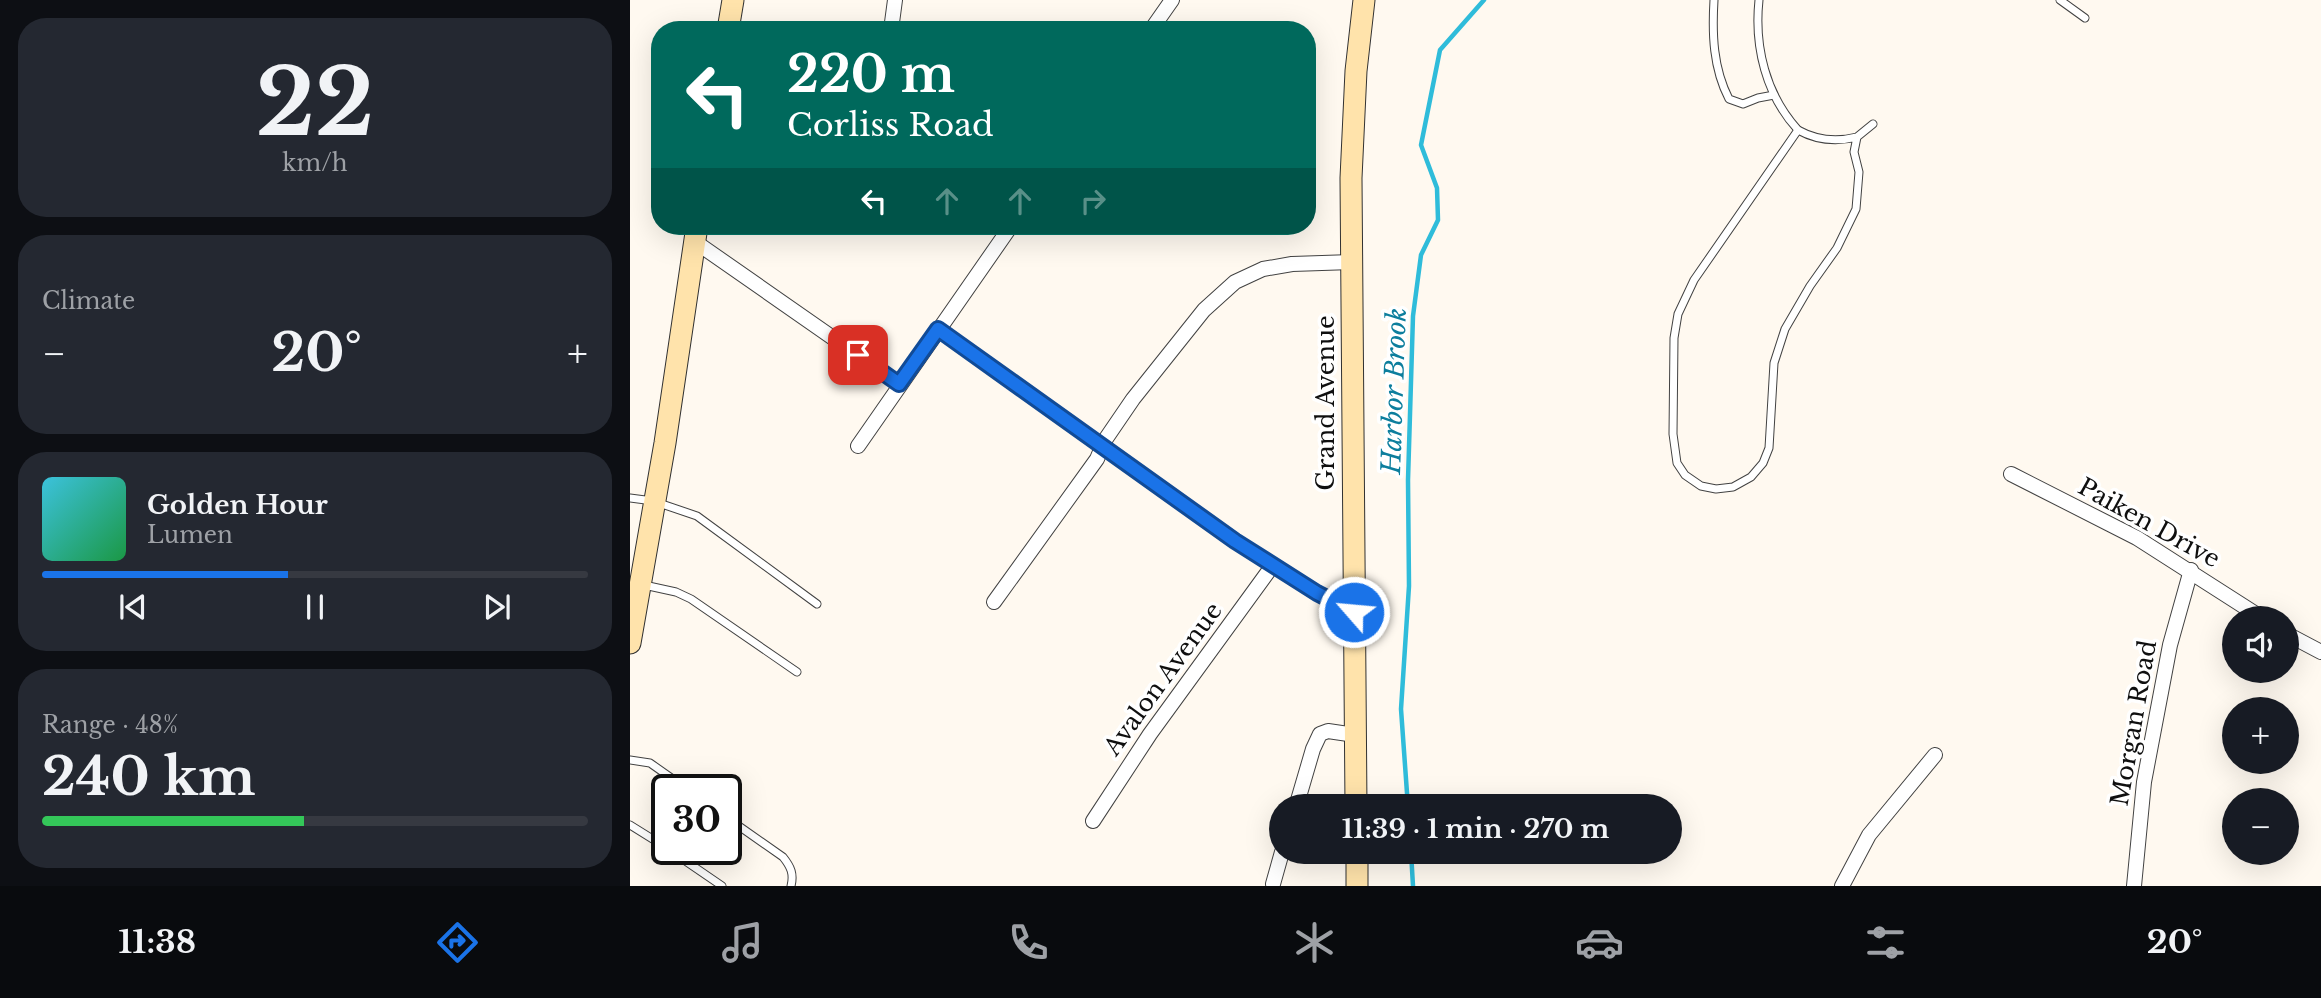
<!DOCTYPE html>
<html lang="en">
<head>
<meta charset="utf-8">
<style>
	:root { --surface:#171b24; --page:#242831; --text:#f1f3f6; --muted:#9ea1a6; --line:#363941; --accent:#1a73e8 }
	body { margin:0; font-family:"Libre Baskerville",serif; background:var(--page); color:var(--text); height:100vh; display:flex; flex-direction:column; font-size:26px; white-space:nowrap }
	* { box-sizing:border-box; margin:0 }
	p { font-size:23px; color:var(--muted) }
	.icon { flex:none; width:38px; height:38px; fill:none; stroke:currentColor; stroke-width:2; stroke-linecap:round; stroke-linejoin:round }
	.map { position:relative; flex:1; overflow:hidden }
	.side { display:flex; flex-direction:column; gap:18px; padding:18px; background:#0d0f14; width:630px }
	.side>* { flex:none }
	.top-card { position:absolute; left:21px; top:21px; width:665px; height:214px; border-radius:28px; box-shadow:0 7px 28px #0002; background:#00695c; color:#fff; overflow:hidden }
	.controls { position:absolute; left:1592px; top:606px; display:grid; gap:14px }
	.controls a { display:grid; place-items:center; width:77px; height:77px; border-radius:50%; background:var(--surface); box-shadow:0 7px 28px #0002; font-size:35px }
	.speed { position:absolute; left:21px; top:774px; display:flex; gap:14px; font-size:35px; font-weight:700; text-align:center }
	.speed>* { display:grid; place-content:center; width:91px; height:91px; border-radius:50%; background:var(--surface); box-shadow:0 7px 28px #0002; line-height:1 }
	.speed .limit { border:4px solid #111; border-radius:10px; background:#fff; color:#111 }
	.pin { position:absolute; display:grid; place-items:center; width:60px; height:60px; color:#fff; margin:-30px; border-radius:14px; box-shadow:0 4px 10px #0006 }
	.me { position:absolute; width:77px; margin:-38px; rotate:297deg; stroke-linejoin:round; filter:drop-shadow(0 0 5px #0008) }
	.turn { display:flex; align-items:center; gap:24px; height:147px; padding:0 21px; font-size:32px }
	.turn .icon { width:91px; height:91px; stroke-width:2.5 }
	.turn b { display:block; font-size:49px; line-height:60px }
	.lanes { display:flex; align-items:center; height:66px; padding:0 21px; background:#0003; justify-content:center; gap:35px; direction:ltr }
	.lanes .off { opacity:.35 }
	.big { font-size:52px; font-weight:700; line-height:1.1 }
	.side .widget { flex:1; display:flex; flex-direction:column; justify-content:center; gap:10px; min-width:0; padding:0 24px; border-radius:28px; background:var(--page) }
	.side .dial { align-items:center; gap:0 }
	.dial b { font-size:91px; line-height:1 }
	.song { display:flex; align-items:center; gap:21px }
	.cover { width:84px; height:84px; border-radius:10px; background:linear-gradient(135deg,hsl(190 70% 55%),hsl(140 70% 35%)) }
	.played { height:7px; border-radius:4px; background:linear-gradient(90deg,var(--accent) 45%,var(--line) 45%) }
	.keys { display:flex; justify-content:space-around; direction:ltr }
	.heat { display:flex; justify-content:space-between; align-items:center; font-size:38px; direction:ltr }
	.charge { height:10px; border-radius:5px; background:linear-gradient(90deg,#34c759 48%,var(--line) 0) }
	.trip { position:absolute; left:639px; top:794px; width:413px; height:70px; border-radius:35px; background:var(--surface); box-shadow:0 7px 28px #0002; font-weight:700; line-height:70px; text-align:center }
	.tab-bar { display:flex; height:112px; justify-content:space-around; align-items:center; background:#090b0e; color:var(--muted) }
	.tab-bar .icon { width:49px; height:49px }
	.tab-bar .selected { color:var(--accent) }
	.tab-bar b { font-size:32px; color:var(--text) }
	main { display:flex; flex:1; min-height:0 }
	.map>svg:first-child { display:block }
</style>
</head>
<body>
<main>
<section class="side">
<div class="widget dial"><b>22</b><p>km/h</p></div>
<div class="widget"><p>Climate</p>
<div class="heat"><a>−</a><b class="big">20°</b><a>+</a></div>
</div>
<div class="widget">
<div class="song"><i class="cover"></i><div><b>Golden Hour</b><p>Lumen</p></div></div>
<div class="played"></div>
<div class="keys"><svg class="icon" aria-label="previous" viewBox="0 0 24 24"><path d="M18 5L8 12l10 7zM5 5v14"/></svg><svg class="icon" aria-label="pause" viewBox="0 0 24 24"><path d="M8 5v14M16 5v14"/></svg><svg class="icon" aria-label="next" viewBox="0 0 24 24"><path d="M6 5l10 7-10 7zM19 5v14"/></svg></div>
</div>
<div class="widget"><p>Range · 48%</p><b class="big">240 km</b><div class="charge"></div></div>
</section>
<div class="map">
<svg width="1691" height="886" viewBox="0 0 1691 886">
	<rect width="100%" height="100%" fill="#fff9f0"/>
	<g fill="none" stroke-linecap="round" stroke-linejoin="round">
		<g stroke="#2fbcda" stroke-width="4.5">
			<polyline points="778,807 771,709 779,586 778,480 783,316 791,255 808,220 807,188 791,145 810,50 854,0"/>
			<polyline points="781,852 783,886"/>
		</g>
		<g stroke="#424242" stroke-width="9">
			<g id="lane">
				<path d="M1084,0C1082,34 1083,68 1099,99L1113,104L1128,98L1144,95"/>
				<path d="M1129,0C1124,47 1136,95 1168,130"/>
				<polyline points="1430,0 1455,18"/>
				<path d="M1227,137C1207,142 1186,140 1168,130L1064,280L1048,314L1044,338L1043,434L1047,463L1055,475L1071,486L1086,489L1103,487L1121,477L1133,463L1139,448L1144,363L1155,329L1180,286L1207,248L1226,209L1229,172L1224,152L1227,137L1243,124"/>
				<polyline points="0,498 23,501 67,516 187,604"/>
				<polyline points="14,585 46,592 61,599 167,672"/>
				<polyline points="0,760 20,763 57,789"/>
				<path d="M96,817L153,857C161,867 164,874 161,886"/>
				<polyline points="0,825 37,848"/>
				<polyline points="38,849 92,886"/>
			</g>
		</g>
		<g stroke="#424242" stroke-width="16">
			<g id="street">
				<polyline points="261,30 265,0"/>
				<polyline points="521,30 542,0"/>
				<polyline points="64,241 269,384"/>
				<polyline points="308,329 605,541 687,593 724,613"/>
				<polyline points="228,446 381,226"/>
				<polyline points="1381,474 1507,538 1632,618"/>
				<polyline points="364,602 467,459 475,440 503,399 574,310 605,282 633,269 662,264 722,262"/>
				<polyline points="1657,634 1691,652"/>
				<polyline points="666,807 683,749 690,734 698,731 725,735"/>
				<polyline points="463,821 520,734 643,565"/>
				<polyline points="643,884 652,852"/>
				<polyline points="1212,886 1239,835 1305,755"/>
				<polyline points="1504,886 1514,782 1540,645 1561,570"/>
			</g>
		</g>
		<g stroke="#313131" stroke-width="23">
			<g id="secondary">
				<polyline points="98,30 103,0"/>
				<polyline points="0,643 35,443 67,226"/>
				<polyline points="726,807 721,178 726,71 734,0"/>
				<polyline points="727,852 727,886"/>
			</g>
		</g>
		<use href="#lane" stroke="#fff" stroke-width="7"/>
		<use href="#street" stroke="#fff" stroke-width="14"/>
		<use href="#secondary" stroke="#ffe3ab" stroke-width="21"/>
	</g>
	<g fill="none" stroke-linecap="round" stroke-linejoin="round">
		<g stroke="#114b97" stroke-width="18">
			<polyline id="route" points="228,355 269,384 308,329 605,541 687,593 724,612"/>
		</g>
		<use href="#route" stroke="#1a73e8" stroke-width="12"/>
	</g>
	<g text-anchor="middle" stroke-width="7" stroke-linejoin="round" paint-order="stroke">
		<g font-size="24" fill="#0f0f0f" stroke="#fff">
			<text transform="translate(696 403) rotate(-90)" y="8">Grand Avenue</text>
			<text transform="translate(1519 523) rotate(29)" y="8">Paiken Drive</text>
			<text transform="translate(533 679) rotate(-54)" y="8">Avalon Avenue</text>
			<text transform="translate(1504 723) rotate(-80)" y="8">Morgan Road</text>
		</g>
		<g font-size="26" font-style="italic" fill="#0c7e9d" stroke="#fff">
			<text transform="translate(764 391) rotate(-88)" y="9">Harbor Brook</text>
		</g>
	</g>
</svg>
<div class="controls">
<a><svg class="icon" aria-label="sound" viewBox="0 0 24 24"><path d="M4 9h4l5-4v14l-5-4H4zM17 9q2 3 0 6"/></svg></a>
<a>+</a>
<a>−</a>
</div>
<div class="speed"><div class="limit">30</div></div>
<div class="pin" style="left:228px;top:355px;background:#d93025"><svg class="icon" aria-label="arrive" viewBox="0 0 24 24"><path d="M6 21V4h12l-3 4 3 4H6"/></svg></div>
<svg class="me" style="left:724px;top:612px" viewBox="-20 -20 40 40"><circle r="17" fill="#1a73e8" stroke="#fff" stroke-width="3"/><path d="M0-11L8 9 0 5-8 9z" fill="#fff"/></svg>
<div class="trip">11:39 · 1 min · 270 m</div>
<div class="top-card">
<div class="turn"><svg class="icon" aria-label="left" viewBox="0 0 24 24"><path d="M17 20v-9H6M10 6l-5 5 5 5"/></svg><div><b>220 m</b>Corliss Road</div></div>
<div class="lanes"><svg class="icon" aria-label="left" viewBox="0 0 24 24"><path d="M17 20v-9H6M10 6l-5 5 5 5"/></svg><svg class="icon off" aria-label="ahead" viewBox="0 0 24 24"><path d="M12 20V5M6 11l6-6 6 6"/></svg><svg class="icon off" aria-label="ahead" viewBox="0 0 24 24"><path d="M12 20V5M6 11l6-6 6 6"/></svg><svg class="icon off" aria-label="right" viewBox="0 0 24 24"><path d="M7 20v-9h11M14 6l5 5-5 5"/></svg></div>
</div>
</div>
</main>
<nav class="tab-bar">
<b>11:38</b>
<svg class="icon selected" aria-label="directions" viewBox="0 0 24 24"><path d="M12 3l9 9-9 9-9-9zM9 14v-3h6M13 9l2 2-2 2"/></svg>
<svg class="icon" aria-label="music" viewBox="0 0 24 24"><path d="M9 18V5l10-2v13"/><circle cx="6" cy="18" r="3"/><circle cx="16" cy="16" r="3"/></svg>
<svg class="icon" aria-label="phone" viewBox="0 0 24 24"><path d="M5 4h4l2 5-3 2q2 4 5 5l2-3 5 2v4C11 20 4 13 5 4z"/></svg>
<svg class="icon" aria-label="climate" viewBox="0 0 24 24"><path d="M12 3v18M4 7l16 10M4 17L20 7"/></svg>
<svg class="icon" aria-label="car" viewBox="0 0 24 24"><path d="M5 17H2v-5l4-1 3-4h7l3 4 3 1v5h-3M9 17h6M6 11h13"/><circle cx="7" cy="17" r="2"/><circle cx="17" cy="17" r="2"/></svg>
<svg class="icon" aria-label="filters" viewBox="0 0 24 24"><path d="M4 7h16M4 17h16"/><circle cx="9" cy="7" r="2"/><circle cx="15" cy="17" r="2"/></svg>
<b>20°</b>
</nav>
</body>
</html>
